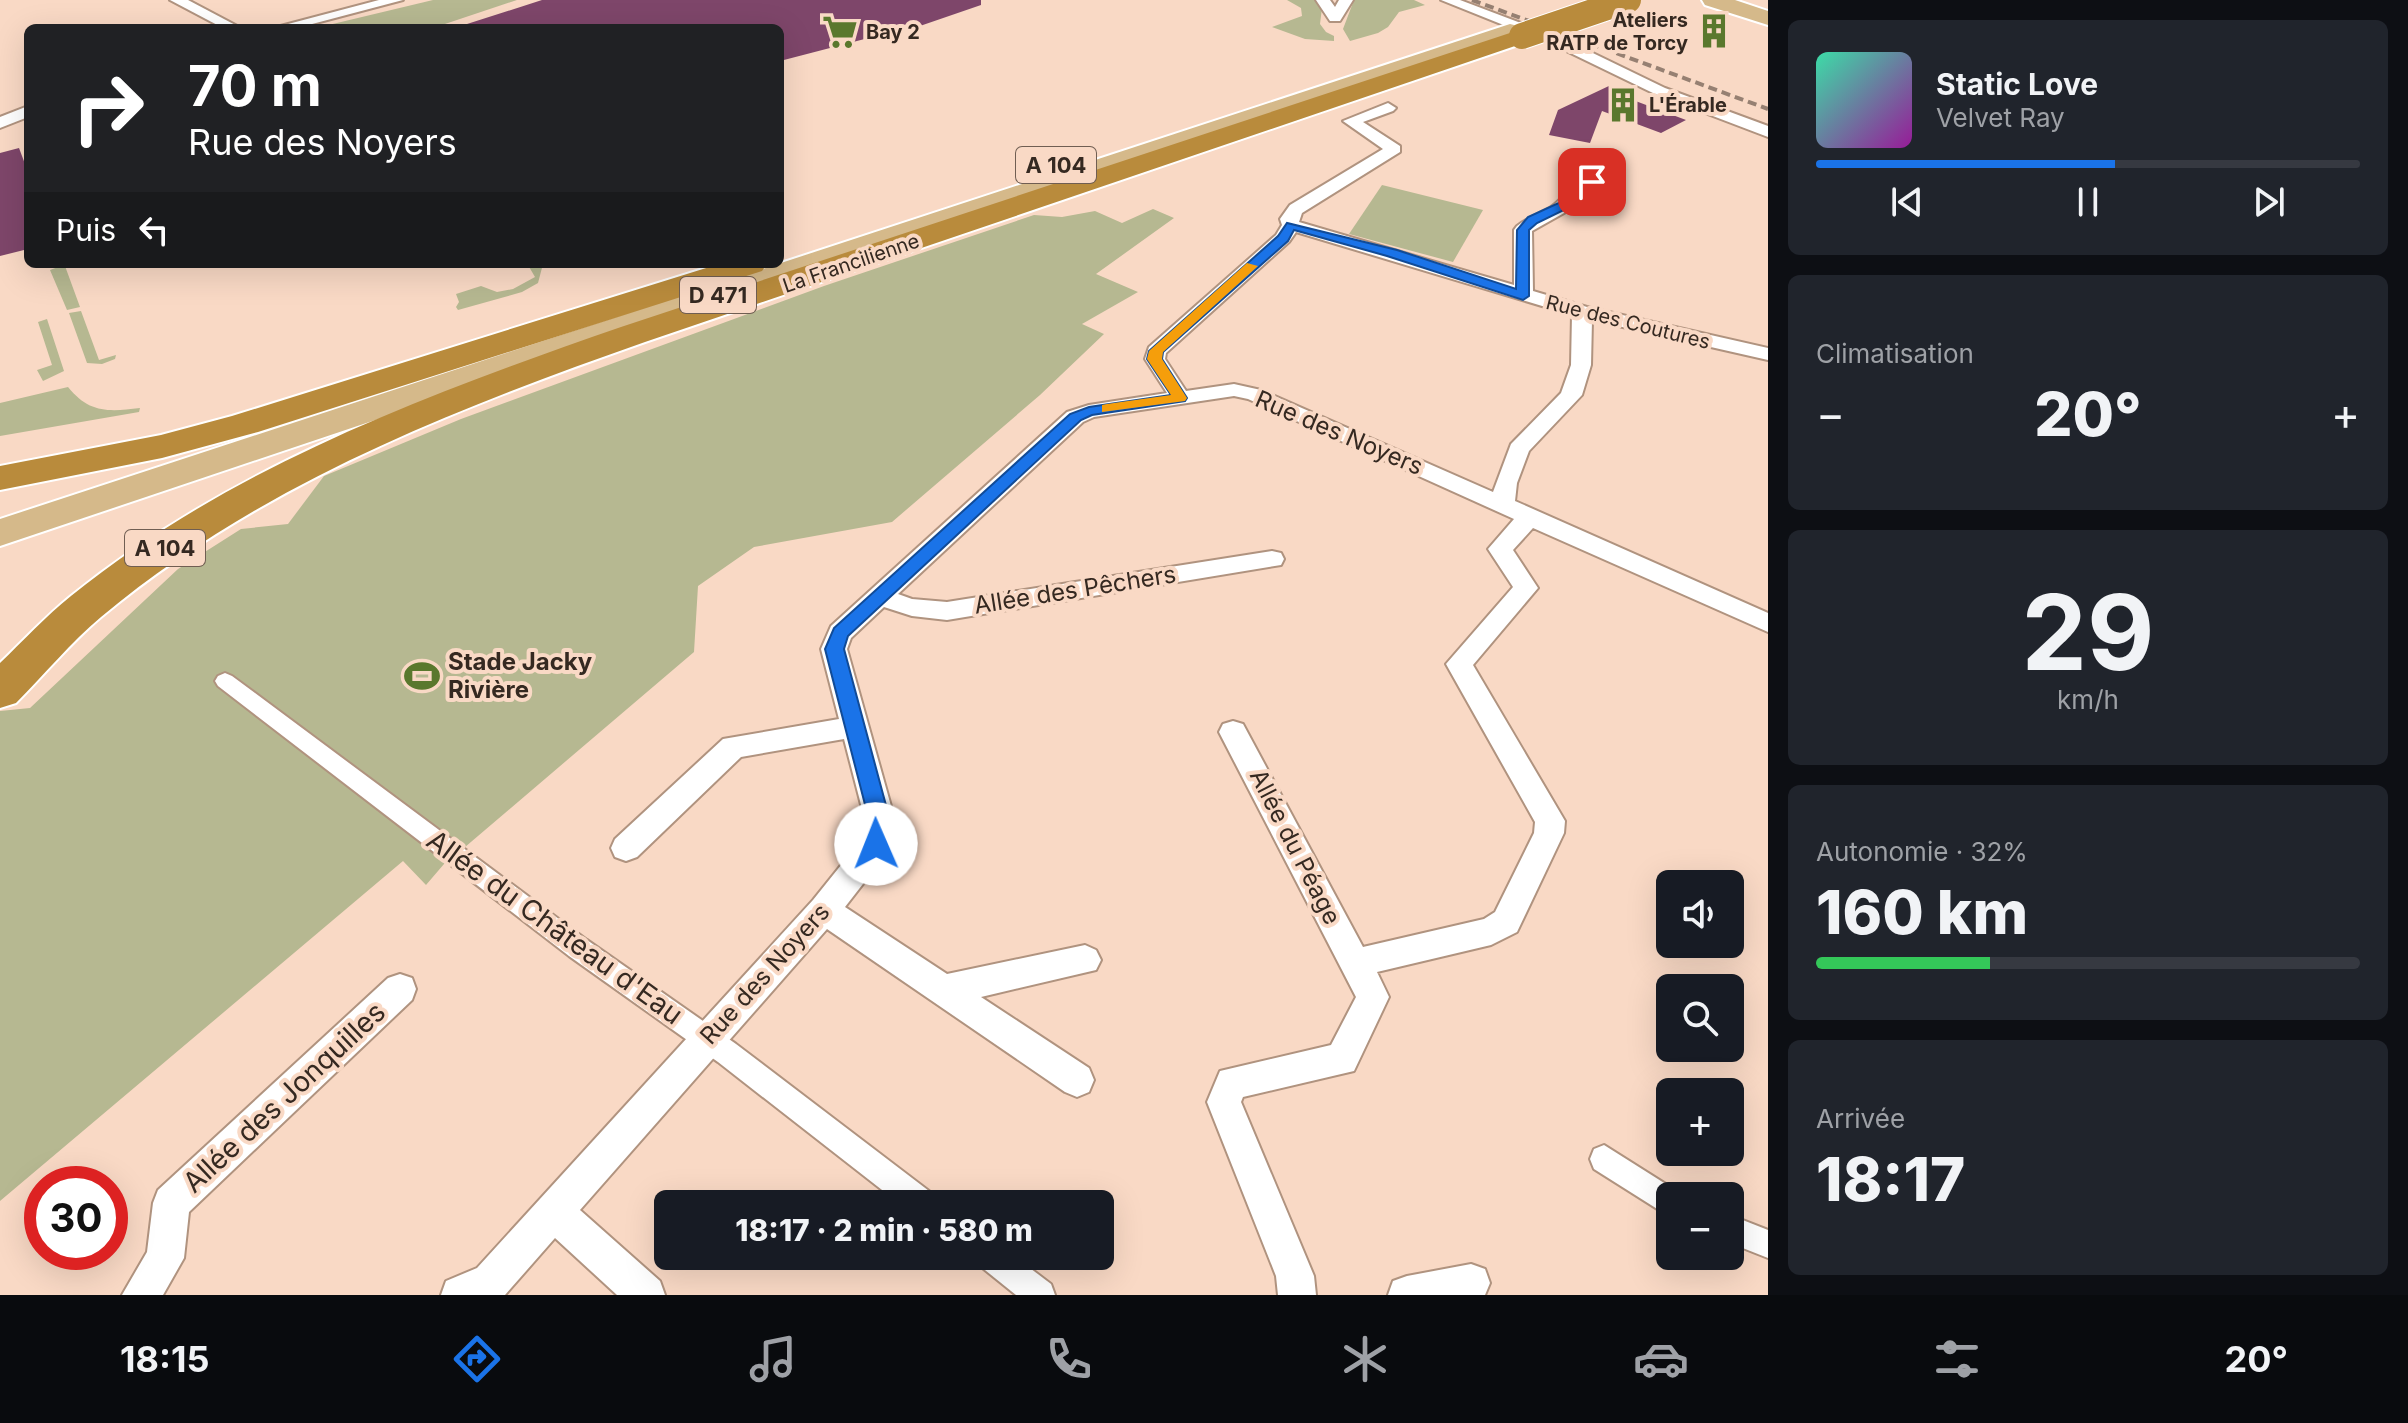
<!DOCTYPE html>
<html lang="fr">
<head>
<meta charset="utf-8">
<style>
	:root { --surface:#171b24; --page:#20242c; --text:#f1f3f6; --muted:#9ea1a6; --line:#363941; --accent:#1a73e8 }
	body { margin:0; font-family:Inter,sans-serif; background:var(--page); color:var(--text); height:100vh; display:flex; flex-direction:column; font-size:30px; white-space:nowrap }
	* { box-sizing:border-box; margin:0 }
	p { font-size:26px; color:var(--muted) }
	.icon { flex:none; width:44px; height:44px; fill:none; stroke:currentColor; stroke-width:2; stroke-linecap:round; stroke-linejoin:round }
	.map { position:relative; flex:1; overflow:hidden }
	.sheet { display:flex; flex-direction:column; gap:20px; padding:20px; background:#0d0f14; width:640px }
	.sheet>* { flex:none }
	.guide { position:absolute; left:24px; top:24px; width:760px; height:244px; border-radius:12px; box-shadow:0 8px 32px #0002; background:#202124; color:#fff; overflow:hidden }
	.buttons { position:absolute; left:1656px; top:870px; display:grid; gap:16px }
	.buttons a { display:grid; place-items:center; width:88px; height:88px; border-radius:12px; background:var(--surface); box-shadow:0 8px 32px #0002; font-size:40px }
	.speed { position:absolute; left:24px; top:1166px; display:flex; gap:16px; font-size:40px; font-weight:700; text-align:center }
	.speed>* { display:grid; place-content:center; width:104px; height:104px; border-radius:50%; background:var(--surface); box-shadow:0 8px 32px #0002; line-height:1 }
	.speed .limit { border:12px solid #d22; background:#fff; color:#111 }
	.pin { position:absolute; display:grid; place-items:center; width:68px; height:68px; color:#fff; margin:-34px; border-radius:16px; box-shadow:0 4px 12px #0006 }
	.me { position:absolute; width:88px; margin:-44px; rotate:359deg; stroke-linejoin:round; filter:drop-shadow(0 0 6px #0008) }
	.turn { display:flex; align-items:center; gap:28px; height:168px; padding:0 32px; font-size:36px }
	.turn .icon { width:104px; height:104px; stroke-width:2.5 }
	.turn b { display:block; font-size:56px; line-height:68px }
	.then { display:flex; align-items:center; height:76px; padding:0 32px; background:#0003; gap:16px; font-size:30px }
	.big { font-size:60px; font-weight:800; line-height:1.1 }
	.sheet .card { flex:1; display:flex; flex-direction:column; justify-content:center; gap:12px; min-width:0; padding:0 28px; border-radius:12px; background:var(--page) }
	.sheet .dial { align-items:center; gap:0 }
	.dial b { font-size:104px; line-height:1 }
	.song { display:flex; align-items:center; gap:24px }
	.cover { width:96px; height:96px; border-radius:12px; background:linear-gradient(135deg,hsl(160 70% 55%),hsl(300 70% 35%)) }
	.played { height:8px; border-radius:4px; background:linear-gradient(90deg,var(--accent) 55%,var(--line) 55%) }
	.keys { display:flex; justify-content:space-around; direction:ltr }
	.heat { display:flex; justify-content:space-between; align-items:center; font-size:44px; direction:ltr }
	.charge { height:12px; border-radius:6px; background:linear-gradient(90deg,#34c759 32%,var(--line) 0) }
	.trip { position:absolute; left:654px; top:1190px; width:460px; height:80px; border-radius:12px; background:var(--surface); box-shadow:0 8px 32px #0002; font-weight:800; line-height:80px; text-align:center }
	.tabs { display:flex; height:128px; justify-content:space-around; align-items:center; background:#090b0e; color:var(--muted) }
	.tabs .icon { width:56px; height:56px }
	.tabs .current { color:var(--accent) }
	.tabs b { font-size:36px; color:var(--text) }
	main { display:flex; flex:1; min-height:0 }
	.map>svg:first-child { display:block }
</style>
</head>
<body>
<main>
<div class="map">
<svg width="1768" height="1295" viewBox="0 0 1768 1295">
	<rect width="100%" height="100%" fill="#f9d9c5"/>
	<g fill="#b6b891">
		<polygon points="433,0 517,0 433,28 316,28"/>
		<polygon points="1287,0 1319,0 1322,8 1320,24 1326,32 1334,36 1334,41 1305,39 1272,27 1302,16 1301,8"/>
		<polygon points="1354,0 1414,0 1425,5 1399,12 1388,27 1378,33 1350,41 1343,29"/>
		<polygon points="1382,185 1483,210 1453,262 1349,234"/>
		<polygon points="1153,209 1174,218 1096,274 1138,292 1082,324 1104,334 1040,395 892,522 754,547 698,586 694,652 458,853 416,839 450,857 426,885 403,861 0,1201 0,711 30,708 178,569 241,529 288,524 324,476 461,419 824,286 1034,215 1062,217 1095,211 1122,223"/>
		<polygon points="66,264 71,264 65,266 80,307 67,310 50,270"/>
		<polygon points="543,264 538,283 522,292 458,310 456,307 459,302 456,294 481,286 497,292 513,289 535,277 528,265"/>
		<polygon points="81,311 99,360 116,355 115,359 102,364 87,363 69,313"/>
		<polygon points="47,319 64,371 43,381 37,370 52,365 38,322"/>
		<path d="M68,387C89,413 108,412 140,408L139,412L0,436V403Z"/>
	</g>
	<g fill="#7e466a">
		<polygon points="542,0 981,0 981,5 885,38 880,35 780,61 780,28 468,28 467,24"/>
		<polygon points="1611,85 1609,91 1686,120 1661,133 1602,111 1590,143 1549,135 1558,110"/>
		<polygon points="19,148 28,172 28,249 0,256 0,153"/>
	</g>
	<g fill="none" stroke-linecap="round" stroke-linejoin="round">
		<g stroke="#b0937f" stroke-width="4">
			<g id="pedestrian">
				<polygon points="225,673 232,676 587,940 736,1044 933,1194 937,1204 900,1204 718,1062 569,956 218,686 215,681 218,676"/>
				<polygon points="1604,1145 1680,1193 1681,1196 1670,1196 1670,1217 1594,1169 1590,1159 1594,1149"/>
				<polygon points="1730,1215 1768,1230 1768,1258 1730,1243"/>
				<polygon points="975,1256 1014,1256 1051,1284 1055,1295 1016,1295 980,1266"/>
			</g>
		</g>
		<g stroke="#b0937f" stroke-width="4">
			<g id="minor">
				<polygon points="170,0 188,0 241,28 223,28"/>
				<polygon points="379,0 403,0 297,28 273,28"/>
				<polygon points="1316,0 1330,0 1335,7 1339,0 1353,0 1340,21 1330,21"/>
				<polygon points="1441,0 1460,0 1566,40 1665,88 1768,126 1768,137 1655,94 1556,46"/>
				<path d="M1388,103L1396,108L1393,111L1363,122L1400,146V152L1302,213L1299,222L1514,285V230L1517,226C1527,218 1539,214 1551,207C1567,197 1575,173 1598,178L1600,182L1583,193L1564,213L1532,231L1533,291L1587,307L1768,348V360L1592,320L1591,365L1582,395L1529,451L1517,483L1515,501L1768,613V632L1533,528L1513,550L1538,588L1473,665L1565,821L1564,833L1517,932L1491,945L1377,972L1389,997L1354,1071L1243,1097L1241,1102L1314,1276L1316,1295H1278L1276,1276L1207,1102L1220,1071L1331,1045L1356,997L1219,732L1223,724L1233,721L1243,724L1363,947L1484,919L1495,912L1534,833L1535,822L1446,664L1513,587L1488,549L1514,519L1248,399L1234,396L1094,417L1083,422L898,594L912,599L947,602L1272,551L1281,553L1284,559L1281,565L947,620L912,616L884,607L851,638L847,649L896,824L887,853L845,907L947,974L1085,945L1096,950L1101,960L1096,970L981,997L1089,1068L1094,1080L1089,1092L1077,1097L1065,1092L827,929L580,1210L660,1281L665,1295H617L555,1238L505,1295H441L446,1281L477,1268L813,900L862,839L866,824L844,739L741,757L637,857L626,861L615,857L611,848L615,839L723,739L839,719L821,649L831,626L1067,412L1089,405L1167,393L1145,359L1149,347L1276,235L1282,225L1280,219L1290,205L1383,149L1343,121ZM1296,232L1572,315L1571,365L1561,393L1511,444L1493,492L1261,390L1234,384L1186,391L1165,359L1166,353L1289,242Z"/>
				<polygon points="28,106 28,117 0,128 0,117"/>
				<polygon points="400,974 412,978 416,989 412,1000 189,1212 184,1258 163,1295 122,1295 147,1252 153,1203 158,1190 388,978"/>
				<polygon points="1471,1264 1485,1269 1490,1283 1485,1295 1388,1295 1393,1281 1407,1276"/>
			</g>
		</g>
		<g stroke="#fff" stroke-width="4">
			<g id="primary">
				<polygon points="1702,0 1735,0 1768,11 1768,25 1705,5"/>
				<polygon points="1510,24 1518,26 1521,31 1518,36 0,546 0,519"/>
			</g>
		</g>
		<g stroke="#fff" stroke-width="4">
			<g id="motorway">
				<path d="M1522,29L1530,31L1534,36L1530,41L645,342C452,410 261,484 101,617C71,642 44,675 16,703L0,708V663C23,641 46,616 71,596C232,466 428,394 621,327Z"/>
				<polygon points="719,264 767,264 762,271 258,432 162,458 0,490 0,466 161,435 232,416"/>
			</g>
		</g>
		<use href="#pedestrian" fill="#fff" fill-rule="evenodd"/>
		<use href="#minor" fill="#fff" fill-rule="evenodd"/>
		<use href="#primary" fill="#d5b98a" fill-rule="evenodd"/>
		<use href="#motorway" fill="#b98b3c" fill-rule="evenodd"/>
		<polyline stroke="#968072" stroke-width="4" stroke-dasharray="9 5" stroke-linecap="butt" points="1472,0 1768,109"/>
		<g stroke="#fff" stroke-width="28" stroke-linecap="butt">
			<polyline id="motorway-bridge" points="1522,36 1628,0"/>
		</g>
		<use href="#motorway-bridge" stroke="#b98b3c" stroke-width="26"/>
	</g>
	<polygon fill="#1a73e8" stroke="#114b97" stroke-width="2" points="1592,178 1598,182 1580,190 1570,207 1537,223 1529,230 1529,296 1523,300 1387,256 1294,230 1288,241 1163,352 1162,359 1187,398 1185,401 1092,415 1081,420 848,636 844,649 891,824 883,850 876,852 869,850 866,844 870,824 825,649 834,628 1070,414 1089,407 1171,395 1147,359 1149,351 1278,236 1287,223 1397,250 1516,289 1517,230 1528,217 1561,202 1571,185"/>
	<polygon fill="#f59e0b" points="1247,263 1258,266 1163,352 1162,359 1187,398 1185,401 1102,412 1102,405 1107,404 1171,395 1147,359 1149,351"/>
	<defs>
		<g id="building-bare" transform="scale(2.76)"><path d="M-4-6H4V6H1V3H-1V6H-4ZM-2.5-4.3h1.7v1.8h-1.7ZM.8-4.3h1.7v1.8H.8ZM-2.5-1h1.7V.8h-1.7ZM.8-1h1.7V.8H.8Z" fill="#5a782d" stroke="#f9d9c5" stroke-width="2.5" paint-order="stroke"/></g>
		<g id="supermarket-bare" transform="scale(2.76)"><path d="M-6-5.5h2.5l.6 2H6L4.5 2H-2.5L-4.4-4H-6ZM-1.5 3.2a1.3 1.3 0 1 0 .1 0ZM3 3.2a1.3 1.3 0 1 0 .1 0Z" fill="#5a782d" stroke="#f9d9c5" stroke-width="2.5" paint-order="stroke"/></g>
		<g id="stadium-bare" transform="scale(2.76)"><path d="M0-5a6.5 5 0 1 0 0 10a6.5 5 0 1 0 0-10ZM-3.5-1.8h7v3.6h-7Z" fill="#5a782d" stroke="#f9d9c5" stroke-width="2.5" paint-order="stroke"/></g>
	</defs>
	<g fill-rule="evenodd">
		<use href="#building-bare" x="1714" y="31"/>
		<use href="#supermarket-bare" x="840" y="32"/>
		<use href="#building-bare" x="1623" y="105"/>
		<use href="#stadium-bare" x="422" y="676"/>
	</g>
	<g text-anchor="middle" stroke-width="8" stroke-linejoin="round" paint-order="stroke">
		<g font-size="20" font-weight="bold" fill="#352921" stroke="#f9d9c5" text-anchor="start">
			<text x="1688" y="27" text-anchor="end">Ateliers<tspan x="1688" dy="23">RATP de Torcy</tspan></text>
			<text x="866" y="39">Bay 2</text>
			<text x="1649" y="112">L'Érable</text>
		</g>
		<g font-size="20" fill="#352921" stroke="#f9d9c5">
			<text transform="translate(851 263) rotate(-19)" y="7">La Francilienne</text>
			<text transform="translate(1628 322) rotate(14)" y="7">Rue des Coutures</text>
		</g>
		<g fill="#f9d9c5" stroke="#705e52" stroke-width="2">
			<rect x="1016" y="147" width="80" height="36" rx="6"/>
			<rect x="680" y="277" width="76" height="36" rx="6"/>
			<rect x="125" y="530" width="80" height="36" rx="6"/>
		</g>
		<g font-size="22" font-weight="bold" fill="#352921">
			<text x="1056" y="173">A 104</text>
			<text x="718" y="303">D 471</text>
			<text x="165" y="556">A 104</text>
		</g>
		<g font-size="24" fill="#352921" stroke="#f9d9c5">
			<text transform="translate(1339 433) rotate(23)" y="8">Rue des Noyers</text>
			<text transform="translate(1075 590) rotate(-9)" y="8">Allée des Pêchers</text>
			<text transform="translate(1295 847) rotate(63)" y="8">Allée du Péage</text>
			<text transform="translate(765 974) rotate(-48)" y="8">Rue des Noyers</text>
		</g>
		<g font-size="24" font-weight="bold" fill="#352921" stroke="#f9d9c5" text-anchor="start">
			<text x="448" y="670">Stade Jacky<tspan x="448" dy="28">Rivière</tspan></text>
		</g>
		<g font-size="28" fill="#352921" stroke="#f9d9c5">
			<text transform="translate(555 927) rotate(36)" y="10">Allée du Château d'Eau</text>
			<text transform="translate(284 1097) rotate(-43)" y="10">Allée des Jonquilles</text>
		</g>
	</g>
</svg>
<div class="buttons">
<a><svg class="icon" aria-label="sound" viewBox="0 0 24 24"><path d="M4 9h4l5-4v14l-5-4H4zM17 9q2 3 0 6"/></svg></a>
<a><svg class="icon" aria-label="search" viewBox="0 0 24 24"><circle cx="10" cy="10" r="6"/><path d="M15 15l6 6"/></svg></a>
<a>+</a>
<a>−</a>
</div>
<div class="speed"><div class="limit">30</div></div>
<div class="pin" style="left:1592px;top:182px;background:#d93025"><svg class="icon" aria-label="arrive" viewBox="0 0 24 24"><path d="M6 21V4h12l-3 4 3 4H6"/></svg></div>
<svg class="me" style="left:876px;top:844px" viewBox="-20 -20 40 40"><circle r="19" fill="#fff"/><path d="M0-13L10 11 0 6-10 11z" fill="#1a73e8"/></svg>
<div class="trip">18:17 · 2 min · 580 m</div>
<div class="guide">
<div class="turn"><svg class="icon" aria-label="right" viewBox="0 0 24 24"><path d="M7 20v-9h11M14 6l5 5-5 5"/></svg><div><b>70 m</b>Rue des Noyers</div></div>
<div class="then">Puis<svg class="icon" aria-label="left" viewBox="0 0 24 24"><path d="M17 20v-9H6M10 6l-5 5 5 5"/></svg></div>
</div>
</div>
<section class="sheet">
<div class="card">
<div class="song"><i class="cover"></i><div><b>Static Love</b><p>Velvet Ray</p></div></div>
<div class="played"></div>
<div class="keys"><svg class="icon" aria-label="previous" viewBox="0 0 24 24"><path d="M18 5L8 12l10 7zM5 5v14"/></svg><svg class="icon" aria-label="pause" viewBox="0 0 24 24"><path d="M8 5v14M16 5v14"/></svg><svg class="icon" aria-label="next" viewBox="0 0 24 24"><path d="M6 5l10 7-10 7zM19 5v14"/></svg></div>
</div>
<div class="card"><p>Climatisation</p>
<div class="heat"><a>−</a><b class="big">20°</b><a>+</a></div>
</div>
<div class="card dial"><b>29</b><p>km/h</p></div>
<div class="card"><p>Autonomie · 32%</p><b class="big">160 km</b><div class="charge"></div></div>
<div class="card"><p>Arrivée</p><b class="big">18:17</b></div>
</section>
</main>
<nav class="tabs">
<b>18:15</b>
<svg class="icon current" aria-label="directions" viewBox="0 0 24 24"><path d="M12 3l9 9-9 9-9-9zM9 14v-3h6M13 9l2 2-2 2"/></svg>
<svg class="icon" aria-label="music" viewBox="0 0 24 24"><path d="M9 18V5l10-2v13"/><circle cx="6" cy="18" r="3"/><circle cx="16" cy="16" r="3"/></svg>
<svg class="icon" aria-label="phone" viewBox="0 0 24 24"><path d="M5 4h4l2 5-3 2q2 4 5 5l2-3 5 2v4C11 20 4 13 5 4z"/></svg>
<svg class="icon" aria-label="climate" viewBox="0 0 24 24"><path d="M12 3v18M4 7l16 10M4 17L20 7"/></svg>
<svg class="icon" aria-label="car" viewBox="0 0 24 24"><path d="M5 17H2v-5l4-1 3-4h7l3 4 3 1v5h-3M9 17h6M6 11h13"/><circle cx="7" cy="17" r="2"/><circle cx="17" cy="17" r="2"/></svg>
<svg class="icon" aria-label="filters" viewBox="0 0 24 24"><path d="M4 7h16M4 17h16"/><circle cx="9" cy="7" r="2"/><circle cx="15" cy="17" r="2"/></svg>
<b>20°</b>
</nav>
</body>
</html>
